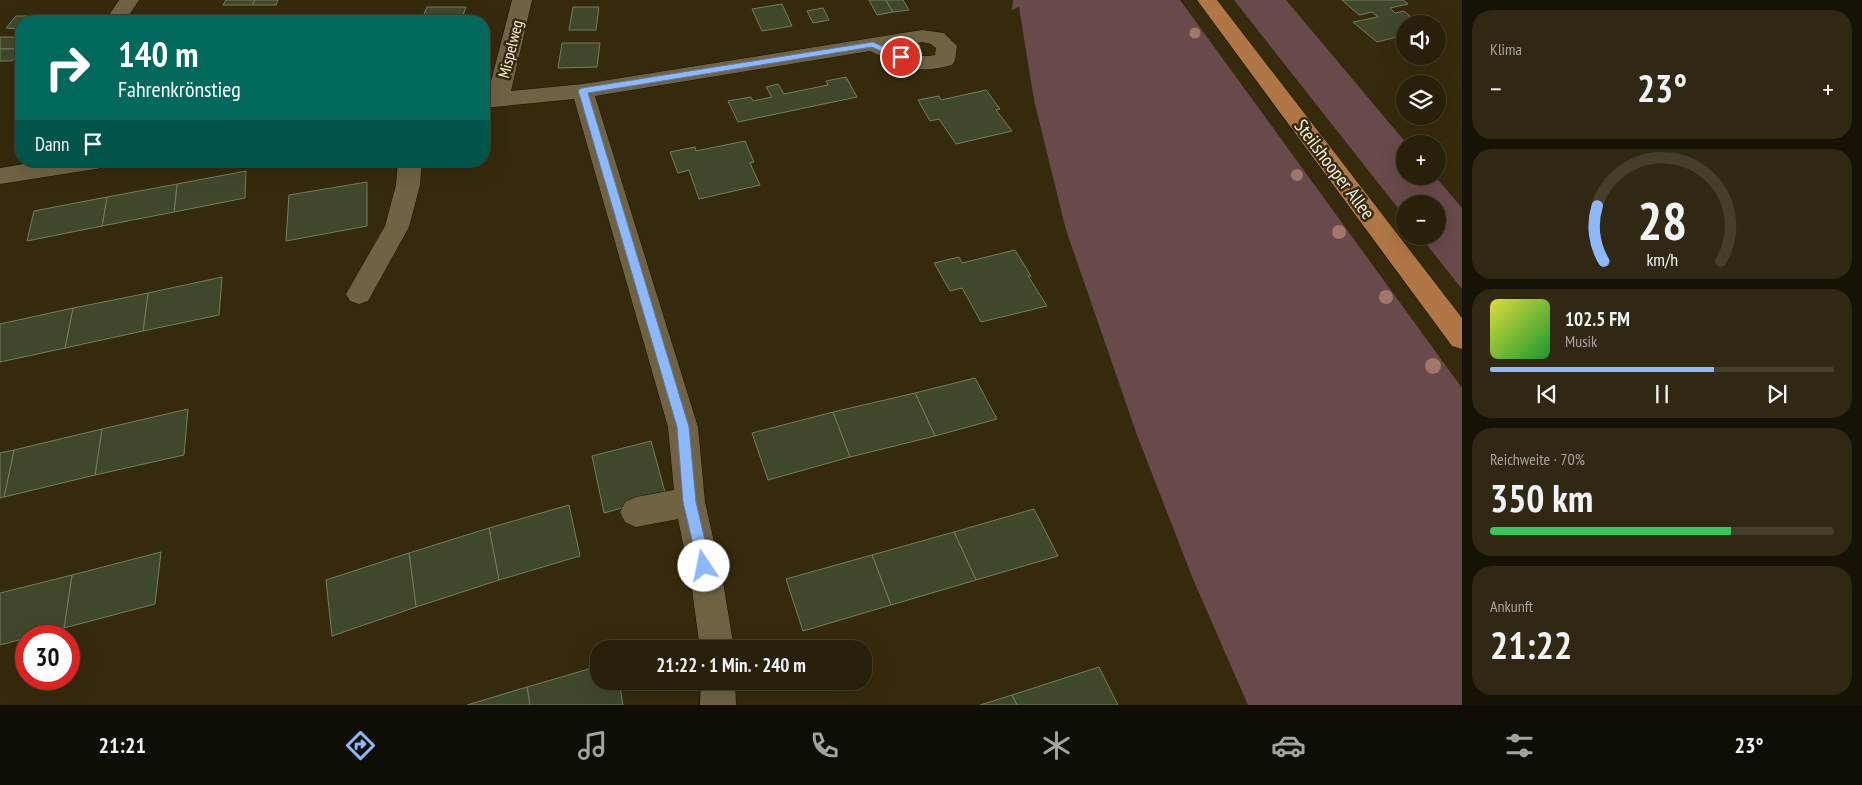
<!DOCTYPE html>
<html lang="de">
<head>
<meta charset="utf-8">
<style>
	:root { --surface:#282009; --page:#302812; --text:#f1f3f6; --muted:#a5a39c; --line:#443e2a; --accent:#8db9fc }
	body { margin:0; font-family:"PT Sans Narrow",sans-serif; background:var(--page); color:var(--text); height:100vh; display:flex; flex-direction:column; font-size:19px; white-space:nowrap }
	* { box-sizing:border-box; margin:0 }
	p { font-size:16px; color:var(--muted) }
	.icon { flex:none; width:28px; height:28px; fill:none; stroke:currentColor; stroke-width:2; stroke-linecap:round; stroke-linejoin:round }
	.map { position:relative; flex:1; overflow:hidden }
	.side { display:flex; flex-direction:column; gap:10px; padding:10px; background:#161205; width:400px }
	.side>* { flex:none }
	.guide { position:absolute; left:15px; top:15px; width:475px; height:152px; border-radius:20px; box-shadow:0 5px 20px #0002,0 0 0 1px var(--line); background:#00695c; color:#fff; overflow:hidden }
	.controls { position:absolute; left:1396px; top:15px; display:grid; gap:10px }
	.controls a { display:grid; place-items:center; width:50px; height:50px; border-radius:50%; background:var(--surface); box-shadow:0 5px 20px #0002,0 0 0 1px var(--line); font-size:25px }
	.speed { position:absolute; left:15px; top:625px; display:flex; gap:10px; font-size:25px; font-weight:700; text-align:center }
	.speed>* { display:grid; place-content:center; width:65px; height:65px; border-radius:50%; background:var(--surface); box-shadow:0 5px 20px #0002,0 0 0 1px var(--line); line-height:1 }
	.speed .limit { border:8px solid #d22; background:#fff; color:#111 }
	.pin { position:absolute; display:grid; place-items:center; width:42px; height:42px; color:#fff; margin:-21px; border:2px solid #fff; border-radius:50%; box-shadow:0 1px 5px #0007 }
	.me { position:absolute; width:55px; margin:-28px; rotate:349deg; stroke-linejoin:round; filter:drop-shadow(0 0 4px #0008) }
	.turn { display:flex; align-items:center; gap:18px; height:105px; padding:0 20px; font-size:22px }
	.turn .icon { width:65px; height:65px; stroke-width:2.5 }
	.turn b { display:block; font-size:35px; line-height:42px }
	.then { display:flex; align-items:center; height:48px; padding:0 20px; background:#0003; gap:10px; font-size:19px }
	.big { font-size:38px; font-weight:700; line-height:1.1 }
	.side .tile { flex:1; display:flex; flex-direction:column; justify-content:center; gap:8px; min-width:0; padding:0 18px; border-radius:20px; background:var(--page) }
	.side .dial { align-items:center; gap:0 }
	.dial svg { height:130px; overflow:visible; fill:none; stroke:var(--line); stroke-width:7; stroke-linecap:round; text-anchor:middle }
	.dial text { fill:var(--text); stroke:none }
	.song { display:flex; align-items:center; gap:15px }
	.cover { width:60px; height:60px; border-radius:8px; background:linear-gradient(135deg,hsl(60 70% 55%),hsl(130 70% 35%)) }
	.played { height:5px; border-radius:2px; background:linear-gradient(90deg,var(--accent) 65%,var(--line) 65%) }
	.keys { display:flex; justify-content:space-around; direction:ltr }
	.heat { display:flex; justify-content:space-between; align-items:center; font-size:28px; direction:ltr }
	.charge { height:8px; border-radius:4px; background:linear-gradient(90deg,#34c759 70%,var(--line) 0) }
	.trip { position:absolute; left:590px; top:640px; width:282px; height:50px; border-radius:20px; background:var(--surface); box-shadow:0 5px 20px #0002,0 0 0 1px var(--line); font-weight:700; line-height:50px; text-align:center }
	.tabs { display:flex; height:80px; justify-content:space-around; align-items:center; background:#100d04; color:var(--muted) }
	.tabs .icon { width:35px; height:35px }
	.tabs .current { color:var(--accent) }
	.tabs b { font-size:22px; color:var(--text) }
	main { display:flex; flex:1; min-height:0 }
	.map>svg:first-child { display:block }
</style>
</head>
<body>
<main>
<div class="map">
<svg width="1462" height="705" viewBox="0 0 1462 705">
	<rect width="100%" height="100%" fill="#362a0c"/>
	<g fill="#684a4a">
		<polygon points="1013,0 1180,0 1462,388 1462,705 1248,705 1193,579 1137,435 1066,230 1034,100 1019,7 1012,10"/>
		<polygon points="1234,0 1286,0 1407,144 1405,144 1405,176 1435,176 1462,208 1462,289 1420,236 1438,236 1438,204 1405,204 1405,217"/>
	</g>
	<g fill="#40482c" stroke="#747d5e">
		<polygon points="226,0 255,0 252,5 223,5"/>
		<polygon points="255,0 278,0 276,5 252,5"/>
		<polygon points="869,0 886,0 893,12 877,15"/>
		<polygon points="886,0 903,0 909,10 893,12"/>
		<polygon points="1342,0 1403,0 1408,4 1390,8 1395,13 1404,11 1419,24 1405,24 1405,35 1377,42 1353,22 1378,17 1372,12 1359,15"/>
		<polygon points="782,4 792,26 762,31 752,9"/>
		<polygon points="427,7 466,7 461,21 421,21"/>
		<polygon points="573,7 599,7 596,30 569,30"/>
		<polygon points="823,8 829,20 813,23 807,11"/>
		<polygon points="165,15 195,15 191,21 160,21"/>
		<polygon points="16,16 40,16 36,21 21,21 21,29 6,28"/>
		<rect x="0" y="37" width="21" height="12"/>
		<polygon points="562,43 600,43 597,67 558,68"/>
		<polygon points="0,49 21,49 21,50 12,61 0,61"/>
		<polygon points="846,77 857,97 738,122 728,101 751,97 753,101 772,97 766,87 778,84 784,94 828,85 826,81"/>
		<polygon points="986,90 1000,109 996,110 1012,131 956,144 939,119 930,121 918,100 939,96 941,100"/>
		<polygon points="745,141 754,162 750,163 760,185 699,199 689,170 678,173 670,152 695,147 696,151"/>
		<polygon points="246,171 245,198 174,212 177,184"/>
		<polygon points="367,182 367,226 286,241 289,195"/>
		<polygon points="177,184 174,212 102,226 107,197"/>
		<polygon points="107,197 102,226 27,241 34,211"/>
		<polygon points="1015,250 1031,276 1028,276 1047,306 981,322 962,288 950,291 934,263 959,257 962,263"/>
		<polygon points="222,277 219,315 143,331 148,293"/>
		<polygon points="148,293 143,331 65,348 73,308"/>
		<polygon points="73,308 65,348 0,362 0,324"/>
		<polygon points="975,378 997,419 935,436 915,393"/>
		<polygon points="915,393 935,436 850,457 833,412"/>
		<polygon points="188,409 184,455 95,475 102,429"/>
		<polygon points="833,412 850,457 768,480 752,433"/>
		<polygon points="102,429 95,475 4,497 14,450"/>
		<polygon points="651,441 666,496 604,513 592,456"/>
		<polygon points="14,450 4,497 0,498 0,453"/>
		<polygon points="569,505 580,556 499,580 489,528"/>
		<polygon points="1034,509 1058,556 976,580 954,532"/>
		<polygon points="489,528 499,580 416,607 409,553"/>
		<polygon points="954,532 976,580 891,605 872,555"/>
		<polygon points="161,552 155,604 64,628 72,575"/>
		<polygon points="409,553 416,607 332,636 326,580"/>
		<polygon points="872,555 891,605 803,631 786,579"/>
		<polygon points="72,575 64,628 26,636 26,638 0,645 0,593"/>
		<polygon points="599,666 599,681 619,681 623,705 530,705 527,687"/>
		<polygon points="1099,667 1118,705 1017,705 1012,695"/>
		<polygon points="527,687 530,705 467,705"/>
		<polygon points="1012,695 1017,705 980,705"/>
	</g>
	<g fill="none" stroke-linecap="round" stroke-linejoin="round">
		<g stroke="#1c1300" stroke-width="1">
			<g id="minor">
				<polygon points="119,0 139,0 125,21 105,21"/>
				<path d="M512,0H532L511,91L583,84L922,30L944,33L957,46L955,60L952,65C914,75 905,67 870,51L595,96L698,427L705,502L723,582L734,649H700L691,582L678,519L636,527L625,522L620,512L625,502L636,497L674,490L668,427L574,99L484,108V94L488,93ZM922,42L931,44L936,48L935,55C920,58 910,53 896,47Z"/>
				<polygon points="41,161 107,161 104,167 96,169 0,184 0,168"/>
				<polygon points="398,161 422,161 420,185 409,227 368,301 359,304 350,301 346,294 385,226 396,185"/>
				<polygon points="701,681 735,681 736,705 700,705"/>
			</g>
		</g>
		<g stroke="#1c1300" stroke-width="1">
			<polygon id="major" points="1197,0 1217,0 1462,318 1462,349 1452,346"/>
		</g>
		<use href="#minor" fill="#706344" fill-rule="evenodd"/>
		<use href="#major" fill="#b07645" fill-rule="evenodd"/>
	</g>
	<g fill="#a0776a">
		<circle cx="1195" cy="33" r="5.5"/>
		<circle cx="915" cy="48" r="5.5"/>
		<circle cx="1297" cy="175" r="6"/>
		<circle cx="1339" cy="232" r="7"/>
		<circle cx="1386" cy="297" r="7"/>
		<circle cx="1433" cy="366" r="8"/>
	</g>
	<polygon fill="#8db9fc" stroke="#5c78a4" points="873,42 905,57 904,59 898,59 872,47 588,93 689,427 696,502 711,566 709,571 704,573 700,571 698,566 683,502 677,427 578,90 582,88"/>
	<g text-anchor="middle" stroke-width="5" stroke-linejoin="round" paint-order="stroke">
		<g font-size="16" fill="#f8f1e0" stroke="#362a0c">
			<text transform="translate(510 49) rotate(-76)" y="6">Mispelweg</text>
		</g>
		<g font-size="19" fill="#f8f1e0" stroke="#362a0c">
			<text transform="translate(1335 169) rotate(53)" y="7">Steilshooper Allee</text>
		</g>
	</g>
</svg>
<div class="controls">
<a><svg class="icon" aria-label="sound" viewBox="0 0 24 24"><path d="M4 9h4l5-4v14l-5-4H4zM17 9q2 3 0 6"/></svg></a>
<a><svg class="icon" aria-label="layers" viewBox="0 0 24 24"><path d="M12 4l9 5-9 5-9-5zM3 14l9 5 9-5"/></svg></a>
<a>+</a>
<a>−</a>
</div>
<div class="speed"><div class="limit">30</div></div>
<div class="pin" style="left:901px;top:57px;background:#d93025"><svg class="icon" aria-label="arrive" viewBox="0 0 24 24"><path d="M6 21V4h12l-3 4 3 4H6"/></svg></div>
<svg class="me" style="left:704px;top:566px" viewBox="-20 -20 40 40"><circle r="19" fill="#fff"/><path d="M0-13L10 11 0 6-10 11z" fill="#8db9fc"/></svg>
<div class="trip">21:22 · 1 Min. · 240 m</div>
<div class="guide">
<div class="turn"><svg class="icon" aria-label="right" viewBox="0 0 24 24"><path d="M7 20v-9h11M14 6l5 5-5 5"/></svg><div><b>140 m</b>Fahrenkrönstieg</div></div>
<div class="then">Dann<svg class="icon" aria-label="arrive" viewBox="0 0 24 24"><path d="M6 21V4h12l-3 4 3 4H6"/></svg></div>
</div>
</div>
<section class="side">
<div class="tile"><p>Klima</p>
<div class="heat"><a>−</a><b class="big">23°</b><a>+</a></div>
</div>
<div class="tile dial"><svg viewBox="0 0 100 80">
<path d="M14 69A42 42 0 1 1 86 69"/>
<path d="M14 69A42 42 0 0 1 10 35" stroke="#8db9fc"/>
<text x="50" y="56" font-size="32" font-weight="700">28</text>
<text x="50" y="72" font-size="11">km/h</text>
</svg></div>
<div class="tile">
<div class="song"><i class="cover"></i><div><b>102.5 FM</b><p>Musik</p></div></div>
<div class="played"></div>
<div class="keys"><svg class="icon" aria-label="previous" viewBox="0 0 24 24"><path d="M18 5L8 12l10 7zM5 5v14"/></svg><svg class="icon" aria-label="pause" viewBox="0 0 24 24"><path d="M8 5v14M16 5v14"/></svg><svg class="icon" aria-label="next" viewBox="0 0 24 24"><path d="M6 5l10 7-10 7zM19 5v14"/></svg></div>
</div>
<div class="tile"><p>Reichweite · 70%</p><b class="big">350 km</b><div class="charge"></div></div>
<div class="tile"><p>Ankunft</p><b class="big">21:22</b></div>
</section>
</main>
<nav class="tabs">
<b>21:21</b>
<svg class="icon current" aria-label="directions" viewBox="0 0 24 24"><path d="M12 3l9 9-9 9-9-9zM9 14v-3h6M13 9l2 2-2 2"/></svg>
<svg class="icon" aria-label="music" viewBox="0 0 24 24"><path d="M9 18V5l10-2v13"/><circle cx="6" cy="18" r="3"/><circle cx="16" cy="16" r="3"/></svg>
<svg class="icon" aria-label="phone" viewBox="0 0 24 24"><path d="M5 4h4l2 5-3 2q2 4 5 5l2-3 5 2v4C11 20 4 13 5 4z"/></svg>
<svg class="icon" aria-label="climate" viewBox="0 0 24 24"><path d="M12 3v18M4 7l16 10M4 17L20 7"/></svg>
<svg class="icon" aria-label="car" viewBox="0 0 24 24"><path d="M5 17H2v-5l4-1 3-4h7l3 4 3 1v5h-3M9 17h6M6 11h13"/><circle cx="7" cy="17" r="2"/><circle cx="17" cy="17" r="2"/></svg>
<svg class="icon" aria-label="filters" viewBox="0 0 24 24"><path d="M4 7h16M4 17h16"/><circle cx="9" cy="7" r="2"/><circle cx="15" cy="17" r="2"/></svg>
<b>23°</b>
</nav>
</body>
</html>
